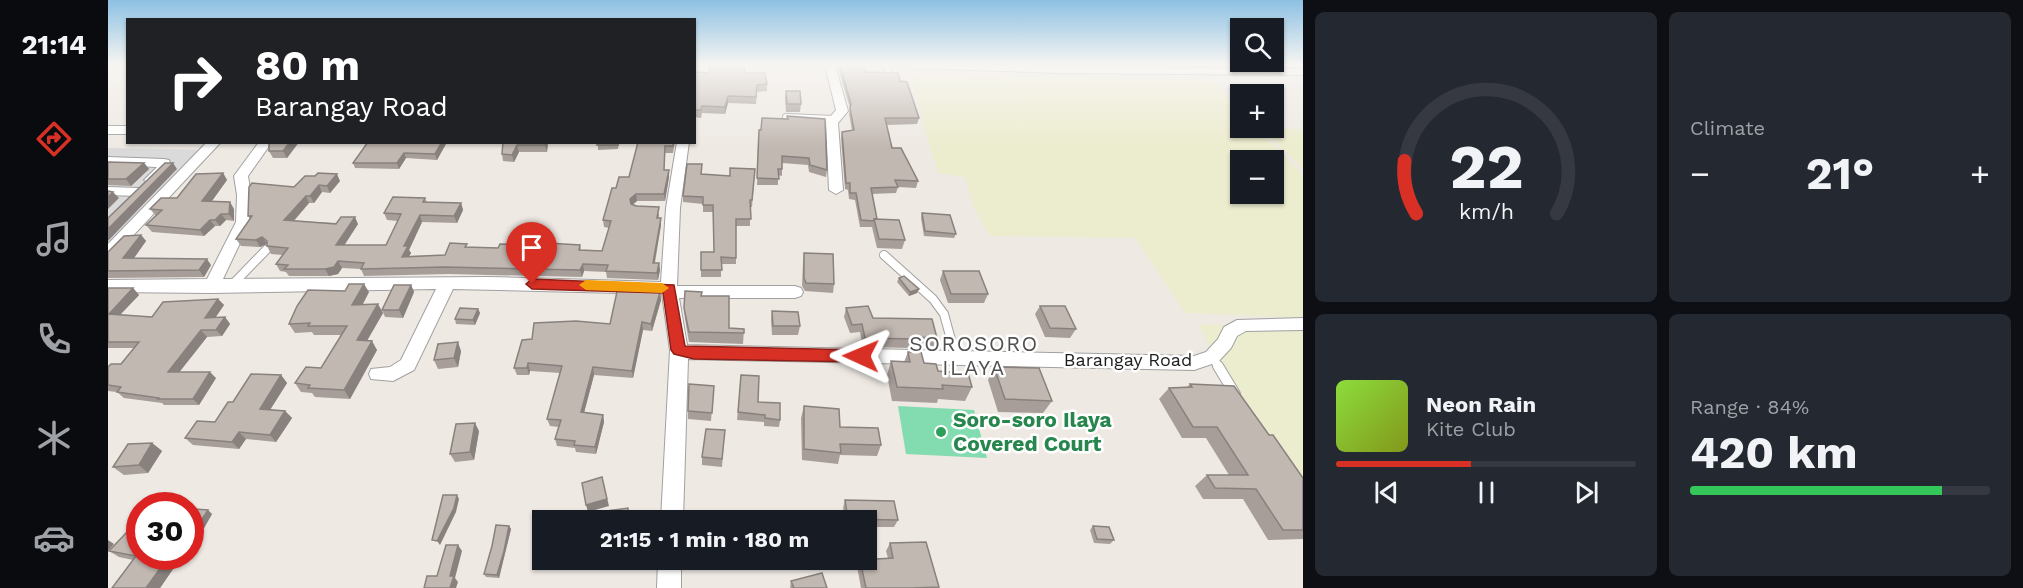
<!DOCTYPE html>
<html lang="en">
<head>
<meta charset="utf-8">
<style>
	:root { --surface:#171b24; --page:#242831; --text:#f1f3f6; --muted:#9ea1a6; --line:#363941; --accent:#d93025 }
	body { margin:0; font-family:"Work Sans",sans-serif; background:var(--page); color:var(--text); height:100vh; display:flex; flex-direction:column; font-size:22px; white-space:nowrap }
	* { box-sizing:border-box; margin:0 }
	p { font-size:20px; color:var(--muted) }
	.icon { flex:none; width:33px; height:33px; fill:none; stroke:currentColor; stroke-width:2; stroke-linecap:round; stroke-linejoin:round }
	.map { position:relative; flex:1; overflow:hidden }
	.details { display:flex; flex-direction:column; gap:12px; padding:12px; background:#0d0f14; width:720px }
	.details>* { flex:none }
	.top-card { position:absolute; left:18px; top:18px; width:570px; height:126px; border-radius:0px; box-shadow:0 2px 4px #0004; background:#202124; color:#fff; overflow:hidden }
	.tools { position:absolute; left:1122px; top:18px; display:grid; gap:12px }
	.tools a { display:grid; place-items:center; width:54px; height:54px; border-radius:0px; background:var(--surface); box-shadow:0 2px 4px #0004; font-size:30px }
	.speed { position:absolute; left:18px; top:492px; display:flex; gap:12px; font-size:30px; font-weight:700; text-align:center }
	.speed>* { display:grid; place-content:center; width:78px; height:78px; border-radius:50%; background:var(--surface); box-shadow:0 2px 4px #0004; line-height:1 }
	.speed .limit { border:9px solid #d22; background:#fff; color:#111 }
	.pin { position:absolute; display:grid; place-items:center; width:51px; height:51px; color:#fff; margin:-62px -26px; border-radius:50% 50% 50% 0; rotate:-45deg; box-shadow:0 0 6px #0007 }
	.pin .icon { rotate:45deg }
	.me { position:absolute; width:66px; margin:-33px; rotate:271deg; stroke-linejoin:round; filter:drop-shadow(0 0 4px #0008) }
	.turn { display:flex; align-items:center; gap:21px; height:126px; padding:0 30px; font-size:27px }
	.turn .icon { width:78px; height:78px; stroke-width:2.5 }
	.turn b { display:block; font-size:42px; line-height:51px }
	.big { font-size:45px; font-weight:700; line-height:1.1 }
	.details .widget { flex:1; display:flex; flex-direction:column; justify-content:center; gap:9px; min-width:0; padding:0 21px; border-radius:9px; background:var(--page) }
	.details .dial { align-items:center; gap:0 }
	.dial svg { height:156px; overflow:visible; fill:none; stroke:var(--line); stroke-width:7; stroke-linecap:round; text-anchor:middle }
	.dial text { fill:var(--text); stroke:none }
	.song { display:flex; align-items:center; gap:18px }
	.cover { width:72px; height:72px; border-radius:9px; background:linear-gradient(135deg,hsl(90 70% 55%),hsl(70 70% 35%)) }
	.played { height:6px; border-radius:3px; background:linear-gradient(90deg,var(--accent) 45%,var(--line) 45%) }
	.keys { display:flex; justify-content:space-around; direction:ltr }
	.heat { display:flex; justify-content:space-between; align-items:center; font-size:33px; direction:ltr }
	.charge { height:9px; border-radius:4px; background:linear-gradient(90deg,#34c759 84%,var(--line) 0) }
	.details .tiles { flex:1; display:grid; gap:12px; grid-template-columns:repeat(2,1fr) }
	.trip { position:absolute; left:424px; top:510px; width:345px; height:60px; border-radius:0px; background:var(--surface); box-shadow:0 2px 4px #0004; font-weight:700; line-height:60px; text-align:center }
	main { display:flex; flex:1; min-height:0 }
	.dock { display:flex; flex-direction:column; width:108px; justify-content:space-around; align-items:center; background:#090b0e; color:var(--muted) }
	.dock .icon { width:42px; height:42px }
	.dock .active { color:var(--accent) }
	.dock b { font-size:27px; color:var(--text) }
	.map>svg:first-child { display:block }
</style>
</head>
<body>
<main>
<nav class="dock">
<b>21:14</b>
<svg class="icon active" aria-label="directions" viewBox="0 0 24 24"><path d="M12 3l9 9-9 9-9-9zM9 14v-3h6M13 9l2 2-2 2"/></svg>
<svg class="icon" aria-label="music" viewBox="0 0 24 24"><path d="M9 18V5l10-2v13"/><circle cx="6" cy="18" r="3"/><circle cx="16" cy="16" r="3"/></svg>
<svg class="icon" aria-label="phone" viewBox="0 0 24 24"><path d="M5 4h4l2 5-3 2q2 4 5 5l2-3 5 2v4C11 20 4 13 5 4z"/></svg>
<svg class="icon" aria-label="climate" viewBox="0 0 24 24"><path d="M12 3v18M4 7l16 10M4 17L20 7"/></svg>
<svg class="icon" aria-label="car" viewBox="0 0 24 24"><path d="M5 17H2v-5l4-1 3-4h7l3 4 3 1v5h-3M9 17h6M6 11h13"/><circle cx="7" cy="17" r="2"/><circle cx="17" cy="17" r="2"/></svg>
</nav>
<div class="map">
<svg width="1195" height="588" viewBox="0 0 1195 588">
	<rect width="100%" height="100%" fill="#eee9e3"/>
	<polygon fill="#dbdada" points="0,148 100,150 0,251"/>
	<g fill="#ececce" fill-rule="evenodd">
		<polygon points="832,65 1072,65 1085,71 880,66"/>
		<path d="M801,74L1102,79L1132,111V128H1149L1195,175V318L1077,313L1027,238L882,236L865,206L857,177L830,173ZM1166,160V194H1132V160Z"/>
		<polygon points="1153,128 1195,129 1195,169"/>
		<polygon points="1091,324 1195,329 1195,490 1113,373"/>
	</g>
	<polygon fill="#82dcb0" points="790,406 866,410 879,458 798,454"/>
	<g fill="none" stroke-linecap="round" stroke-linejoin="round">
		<g stroke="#a1a1a1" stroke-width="8">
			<g id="service-far2">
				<polyline points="779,65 781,75"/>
				<polyline points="1151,65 1160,72"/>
				<polyline points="678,117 726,119"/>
			</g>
		</g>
		<g stroke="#a1a1a1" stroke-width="10">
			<g id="service-far1">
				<polyline points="776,255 825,299 836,314 848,358"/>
				<polyline points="123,286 158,250"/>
				<polyline points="1104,357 1111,367"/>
			</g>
		</g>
		<g stroke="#a1a1a1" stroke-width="12">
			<polyline id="service" points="1110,366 1127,394"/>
		</g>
		<g stroke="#a1a1a1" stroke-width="2">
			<g id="minor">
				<polygon points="717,65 727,65 740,111 730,123 735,190 728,194 721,190 718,122 728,110"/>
				<polygon points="801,65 1195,69 1195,75 952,73 806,68"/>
				<rect x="0" y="126" width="20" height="8"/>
				<polygon points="99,142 113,142 5,257 0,258 0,244"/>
				<polygon points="151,142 164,142 140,176 143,195 142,222 115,279 381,277 553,282 558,208 569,142 581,142 572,208 569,286 687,286 693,288 695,292 693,296 687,298 571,298 579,345 1086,356 1098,352 1110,339 1116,327 1129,320 1195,318 1195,330 1138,331 1129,336 1123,348 1110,362 1086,370 580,359 575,520 553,520 562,350 554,294 345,289 306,370 285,381 263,379 261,374 263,369 282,367 293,360 328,289 103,293 0,292 0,280 99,279 128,222 129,195 126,176"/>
				<polygon points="0,157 56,159 61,160 64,167 48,183 43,184 36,180 49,167 0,165"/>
				<polygon points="0,187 30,188 37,192 30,196 0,195"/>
				<polygon points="550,560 573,560 573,588 549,588"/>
			</g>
		</g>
		<use href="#service-far2" stroke="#fff" stroke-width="6"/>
		<use href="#service-far1" stroke="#fff" stroke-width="8"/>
		<use href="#service" stroke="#fff" stroke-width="10"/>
		<use href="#minor" fill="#fff" fill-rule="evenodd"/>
	</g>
	<g fill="#a79e99">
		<polygon points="731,65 757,65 758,72 792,81 811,118 809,124 778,125 784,148 810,181 808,188 790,187 788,193 764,194 769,219 797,240 794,249 769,248 764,227 752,227 747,200 741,199 740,190 737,189 733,138 734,132 744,130 741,114 742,108 730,68"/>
		<polygon points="601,73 637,73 659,84 659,91 649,92 648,104 620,103 617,114 594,113 593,118 586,117 586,81"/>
		<polygon points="678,91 693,104 692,112 678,112 677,99"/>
		<polygon points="654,118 719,170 718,177 701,172 700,165 674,163 674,176 670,175 670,185 649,185 651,130 653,130"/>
		<polygon points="191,142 179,158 165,158 161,151"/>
		<polygon points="339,142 329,160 298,158 291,169 247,168 245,163"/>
		<polygon points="395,142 440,142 439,152 411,152 406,162 395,161 394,154"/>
		<polygon points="490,142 511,142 510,149 490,150"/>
		<polygon points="530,142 567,142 565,153 557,153 556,170 561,177 557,201 529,201 525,204 551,214 551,218 553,225 547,263 551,263 552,270 550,280 499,278 498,272 476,271 474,277 340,274 256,276 253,269 234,268 230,274 221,276 181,276 178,272 172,271 168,264 175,255 163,254 159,246 159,244 152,247 133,246 128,239 142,219 140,216 186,187 232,181 222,193 214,192 206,203 201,203 186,221 250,224 236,245 278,245 290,221 279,220 276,213 317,198 319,202 353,203 355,210 349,223 314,222 301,250 303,253 301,256 337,255 360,247 390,248 438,245 472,245 473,250 494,251 501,228 496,227 495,220 508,188 521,177"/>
		<polygon points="0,162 36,163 41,169 23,186 0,185"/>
		<polygon points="647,169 644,207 642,207 642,226 628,226 628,264 613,264 613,277 593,277 593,252 606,252 605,212 595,212 595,204 575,202 575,196 594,174 622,176"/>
		<polygon points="115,173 119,180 103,202 126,209 126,221 118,220 112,226 107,226 96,236 44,232 38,225 48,216 42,209 69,198"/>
		<polygon points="814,213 848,234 846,238 816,236 813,218"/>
		<polygon points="33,235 38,241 26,258 103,265 96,277 0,278 0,252"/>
		<polygon points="696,253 726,284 725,293 697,291 694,286 695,262"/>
		<polygon points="835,271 880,294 876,303 840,303 832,280"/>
		<polygon points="791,278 811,289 809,293 801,296 789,282"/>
		<polygon points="303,285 306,292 295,318 277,317 274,310"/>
		<polygon points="0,288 25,288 31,295 12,315 44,317 110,299 116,305 107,318 117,317 122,324 114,336 99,337 71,372 108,378 91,405 56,405 54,403 16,398 9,392 0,391 0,367 13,364 26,348 0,348"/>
		<polygon points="261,292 254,304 275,313 259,341 269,350 242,399 207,397 204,393 193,392 187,383 213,368 233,335 206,335 204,332 187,333 181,324"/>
		<polygon points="546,292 552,292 553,300 544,331 535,330 525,378 486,375 476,413 495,415 496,422 488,454 468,452 467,448 449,446 447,439 450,427 442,426 439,419 452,373 422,371 421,375 409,375 406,368 424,339 502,324"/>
		<polygon points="594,296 621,328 636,329 635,344 581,342 577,319 576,308"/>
		<polygon points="932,306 968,329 962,338 937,337 927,314"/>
		<polygon points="738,308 765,318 829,338 826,346 804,346 803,348 755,347 752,332 742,333 736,317"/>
		<polygon points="370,309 372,313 367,325 348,324 347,319"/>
		<polygon points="664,311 692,326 690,335 664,335 663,320"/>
		<polygon points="353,351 350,367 330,369 326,360"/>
		<polygon points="800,352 830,371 864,387 857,401 830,399 829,403 784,401 779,375 783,361 796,362"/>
		<polygon points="886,367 944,401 935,413 890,412 880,380"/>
		<polygon points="173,375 179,383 162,410 177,411 184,418 168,442 138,439 131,449 85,445 77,438 107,422 125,402"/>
		<polygon points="633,375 650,402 672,420 671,427 656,426 656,422 629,420"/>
		<polygon points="1082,384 1161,435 1195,478 1195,539 1160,540 1135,499 1095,499 1087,486 1099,475 1121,475 1098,438 1074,438 1051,399 1061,388 1079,387"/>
		<polygon points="606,386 603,421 580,419 580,411"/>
		<polygon points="696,406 732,427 773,445 769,456 732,455 730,464 694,460 693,418"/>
		<polygon points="371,431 366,460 347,462 342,454"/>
		<polygon points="616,439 614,467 594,465 594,457"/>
		<polygon points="44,443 54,451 40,473 16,475 5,467"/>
		<polygon points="737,500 790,520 786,527 759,527 759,520 737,520 735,508"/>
		<polygon points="82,508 104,514 96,528 82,527"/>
		<polygon points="435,525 435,549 429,549 427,546"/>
		<polygon points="401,526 403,529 391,578 378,577 376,574"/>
		<polygon points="985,526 1006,540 1002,544 986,543 982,530"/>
		<polygon points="782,543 831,587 830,588 753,588 749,566 752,560 780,558 778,551"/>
		<polygon points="1,551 32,556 74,556 52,588 4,588 25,560 11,557"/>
		<polygon points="683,581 719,588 682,588"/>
	</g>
	<g fill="#88817d">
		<polygon points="620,96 620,103 617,114 617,107"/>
		<polygon points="182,142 191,142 179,158 175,151"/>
		<polygon points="334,142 339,142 329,160 327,154"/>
		<polygon points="438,142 440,142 439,152 437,145"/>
		<polygon points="409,145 411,152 406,162 404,155"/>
		<polygon points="296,153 298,158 291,169 289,163"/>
		<polygon points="36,163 41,169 23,186 18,179"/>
		<polygon points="65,163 69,169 0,241 0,229"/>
		<polygon points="561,170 561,177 557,201 556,194"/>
		<polygon points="115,173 119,180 99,208 94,201"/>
		<polygon points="229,174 232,181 222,193 219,186"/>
		<polygon points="211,185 214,192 206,203 202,196"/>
		<polygon points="5,192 11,198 0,209 0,197"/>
		<polygon points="528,194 529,201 523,206 522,199"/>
		<polygon points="198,196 201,203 180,227 176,220"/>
		<polygon points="122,202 126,209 126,221 121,214"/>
		<polygon points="353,203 355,210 349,223 346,216"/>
		<polygon points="113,214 118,220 112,226 107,220"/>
		<polygon points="312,215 314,222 301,250 303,253 297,264 294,257 296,246"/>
		<polygon points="247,217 250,224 232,252 228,245"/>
		<polygon points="553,218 553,225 545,270 545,263"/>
		<polygon points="102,220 107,226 96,236 92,230"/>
		<polygon points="33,235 38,241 21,265 15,258"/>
		<polygon points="154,237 159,244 152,247 148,240"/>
		<polygon points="99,259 103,265 96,277 91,270"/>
		<polygon points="230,261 234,268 230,274 221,276 217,269"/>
		<polygon points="551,263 552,270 550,280 549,273"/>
		<polygon points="475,264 476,271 474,277 472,270"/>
		<polygon points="256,284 261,292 250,314 244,305"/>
		<polygon points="303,285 306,292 295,318 291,310"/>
		<polygon points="25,288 31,295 7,320 1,314"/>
		<polygon points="811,289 809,293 801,296 802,292"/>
		<polygon points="552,292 553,300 544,331 543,324"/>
		<polygon points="110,299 116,305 103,324 97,318"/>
		<polygon points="270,304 275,313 254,349 249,340"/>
		<polygon points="370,309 372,313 367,325 365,320"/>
		<polygon points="117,317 122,324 114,336 108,330"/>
		<polygon points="534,322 535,330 525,378 524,371"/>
		<polygon points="93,330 99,337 66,379 60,372"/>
		<polygon points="264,341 269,350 242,399 236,390"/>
		<polygon points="350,342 353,351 350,367 346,358"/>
		<polygon points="420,363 422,371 421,375 419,368"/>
		<polygon points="485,367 486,375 474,420 473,412"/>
		<polygon points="102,372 108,378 91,405 85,399"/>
		<polygon points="173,375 179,383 158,416 152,409"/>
		<polygon points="177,411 184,418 168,442 162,435"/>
		<polygon points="495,415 496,422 488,454 487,447"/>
		<polygon points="367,423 371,431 366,460 362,452"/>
		<polygon points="131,432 138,439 131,449 124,442"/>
		<polygon points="44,443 54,451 40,473 31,465"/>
		<polygon points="494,477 501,506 480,512 478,505"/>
		<polygon points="349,495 351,499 348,512 332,545 329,541"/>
		<polygon points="100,510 104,514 96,528 91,524"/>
		<polygon points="401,526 403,529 391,578 389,575"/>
		<polygon points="0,540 6,544 0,551"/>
		<polygon points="350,545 354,551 347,578 350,582 348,588 342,588 342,576"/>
		<polygon points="61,556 74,556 52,588 38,588"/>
	</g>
	<g fill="#c2b8b2" stroke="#88817d" stroke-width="1.5">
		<polygon points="602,65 637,65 636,73 657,73 659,84 649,85 648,97 620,96 617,107 594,106 593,110 586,110 586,81 589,72 601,73"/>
		<polygon points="732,65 757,65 758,72 790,73 792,81 799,82 811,118 777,118 784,148 793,148 810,181 787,180 790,187 763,188 769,219 766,219 766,221 753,220 748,193 742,193 742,183 738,183 734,132 746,130 742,108 743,104"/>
		<polygon points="678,91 692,91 693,104 679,104"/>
		<polygon points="679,116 717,119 719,170 702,165 701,158 674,156 674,169 670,169 671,179 649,178 651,130 653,130 654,118 680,119"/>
		<polygon points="161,142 182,142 175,151 161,151"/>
		<polygon points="260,142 334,142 327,154 296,153 289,163 245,163"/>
		<polygon points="395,142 438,142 437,145 409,145 404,155 394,154"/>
		<polygon points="490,142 510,142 510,145 489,145"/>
		<polygon points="530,142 565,142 565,146 557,146 556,170 561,170 556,194 528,194 522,199 523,204 528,206 551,207 549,218 553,218 545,263 551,263 549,273 498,271 500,265 475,264 472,270 337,267 253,269 256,263 230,261 226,267 217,269 176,269 180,265 168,264 180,248 159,246 159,241 154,237 148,240 128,239 144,216 140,216 141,187 144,183 186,187 197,176 207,176 210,173 229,174 219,186 211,185 202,196 198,196 176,220 228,224 233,217 247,217 228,245 278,245 293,214 276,213 285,197 317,198 315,202 353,203 346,216 312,215 296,246 300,246 294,257 337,255 342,243 359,244 357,247 390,248 392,244 438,245 439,243 472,245 471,250 494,251 503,221 495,220 504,188 508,188 511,177 521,177"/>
		<polygon points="0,162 36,163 18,179 0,179"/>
		<polygon points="57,163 65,163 0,229 0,218"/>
		<polygon points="579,164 594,164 593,174 622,176 622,168 647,169 644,200 642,200 643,219 628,219 628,258 613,257 614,270 593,270 593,252 606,252 605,205 595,205 595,197 575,196"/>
		<polygon points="115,173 94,201 122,202 121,214 113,214 107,220 102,220 92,230 38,225 54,210 42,209 53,198 69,198 88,174"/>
		<polygon points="0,191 5,192 0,197"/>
		<polygon points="814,213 842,215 848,234 817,231"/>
		<polygon points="766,219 791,220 797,240 771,239"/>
		<polygon points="33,235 15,258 99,259 91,270 0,271 0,252 16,236"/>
		<polygon points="696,253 725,254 726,284 698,283 696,278"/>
		<polygon points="835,271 871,271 880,294 843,294"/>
		<polygon points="796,276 811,289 802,292 791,278"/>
		<polygon points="241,284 256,284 244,305 270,304 249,340 264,341 236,390 200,388 202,385 187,383 198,367 213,368 239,326 200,326 202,323 181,324 189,306 200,290 237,291"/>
		<polygon points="286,285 303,285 291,310 274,310"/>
		<polygon points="510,287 546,288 545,292 552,292 543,324 534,322 524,371 485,367 473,412 495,415 487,447 466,445 467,441 447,439 453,420 439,419 454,366 420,363 419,368 406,368 414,340 424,339 426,323 468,321 502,324"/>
		<polygon points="0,288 25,288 1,314 44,317 55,302 110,299 97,318 117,317 108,330 93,330 60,372 102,372 85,399 50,399 51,398 9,392 13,387 0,385 0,367 3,364 13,364 31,342 0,342"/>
		<polygon points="577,291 594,292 593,296 621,296 621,328 636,329 636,333 581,332 576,308"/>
		<polygon points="760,306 765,318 824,319 829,338 806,337 806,339 757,338 754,324 744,325 738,308"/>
		<polygon points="932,306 957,306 968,329 942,328"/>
		<polygon points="352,308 370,309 365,320 347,319"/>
		<polygon points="664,311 690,312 692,326 665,326"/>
		<polygon points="350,342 346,358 326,360 330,344"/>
		<polygon points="800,352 813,352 816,363 828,364 830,371 860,373 864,387 834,385 835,389 789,387 783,361 802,362"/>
		<polygon points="886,367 931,368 944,401 897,399"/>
		<polygon points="143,374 173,375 152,409 177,411 162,435 131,432 124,442 77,438 89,421 107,422 120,402 125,402"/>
		<polygon points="633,375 651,376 650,402 672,403 672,420 657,418 657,415 630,412"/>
		<polygon points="581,384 606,386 604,413 580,411"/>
		<polygon points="1082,384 1126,386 1161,435 1165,435 1195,478 1195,530 1175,530 1148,489 1107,488 1099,475 1140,475 1109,427 1085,427 1061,388 1084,387"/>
		<polygon points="696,406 731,409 732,427 770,428 773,445 732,444 733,453 696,449"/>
		<polygon points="367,423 362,452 342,454 348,424"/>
		<polygon points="598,429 617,430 614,459 594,457"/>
		<polygon points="44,443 31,465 5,467 20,444"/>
		<polygon points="494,477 499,499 478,505 474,483"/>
		<polygon points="335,495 349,495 346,508 329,541 324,540"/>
		<polygon points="58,499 76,506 51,506"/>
		<polygon points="737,500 786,501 790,520 740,519"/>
		<polygon points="82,508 86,509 100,510 91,524 82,523"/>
		<polygon points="520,508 520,520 499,520 499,511"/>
		<polygon points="705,518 732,519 732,520 705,520"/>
		<polygon points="388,525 401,526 396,551 389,575 376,574 384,546"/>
		<polygon points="431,525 435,525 435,545 427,546"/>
		<polygon points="985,526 1001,527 1006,540 989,539"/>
		<polygon points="18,533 32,535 32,538 30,541 32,541 32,556 61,556 38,588 4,588 28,556 1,551"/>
		<polygon points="818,542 831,587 804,588 758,588 752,560 785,558 782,543"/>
		<polygon points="338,545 350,545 342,576 346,576 342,588 316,588 319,576 329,576"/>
		<polygon points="714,573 719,588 686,588 683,581"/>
	</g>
	<linearGradient id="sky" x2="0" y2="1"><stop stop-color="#8dc1e3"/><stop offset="0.44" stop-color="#f7f5f2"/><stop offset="1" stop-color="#f7f5f2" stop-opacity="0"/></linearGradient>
	<rect width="1195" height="147" fill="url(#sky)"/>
	<polygon fill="#d93025" stroke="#8d1f18" stroke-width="1.5" points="424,279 566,285 577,346 753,350 758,352 760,356 758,360 753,362 586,359 566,354 563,350 555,293 424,289 418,284"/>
	<polygon fill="#f59e0b" points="478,280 554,283 561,288 554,293 478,290 471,285"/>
	<circle fill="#2e9e5b" stroke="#fff" stroke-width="2" cx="833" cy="432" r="6"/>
	<g text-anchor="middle" stroke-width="5" stroke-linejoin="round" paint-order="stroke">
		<g font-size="18" fill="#1d1d1d" stroke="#fff">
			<text x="1020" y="366">Barangay Road</text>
		</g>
		<g font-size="21" letter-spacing="1.5" fill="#505050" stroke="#fff">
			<text x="866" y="351">SOROSORO<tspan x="866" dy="24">ILAYA</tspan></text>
		</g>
		<g font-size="21" font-weight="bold" fill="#27864d" stroke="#fff" text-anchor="start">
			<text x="845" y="427">Soro-soro Ilaya<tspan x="845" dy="24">Covered Court</tspan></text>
		</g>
	</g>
</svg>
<div class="tools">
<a><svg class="icon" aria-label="search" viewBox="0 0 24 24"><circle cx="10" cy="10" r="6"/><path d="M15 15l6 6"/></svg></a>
<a>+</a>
<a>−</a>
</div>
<div class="speed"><div class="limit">30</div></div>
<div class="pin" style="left:424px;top:284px;background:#d93025"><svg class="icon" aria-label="arrive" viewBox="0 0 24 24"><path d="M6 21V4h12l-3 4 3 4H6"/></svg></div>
<svg class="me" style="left:753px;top:356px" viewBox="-20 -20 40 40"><path d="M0-17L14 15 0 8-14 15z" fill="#d93025" stroke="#fff" stroke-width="4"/></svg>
<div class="trip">21:15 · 1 min · 180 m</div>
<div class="top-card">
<div class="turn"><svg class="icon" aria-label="right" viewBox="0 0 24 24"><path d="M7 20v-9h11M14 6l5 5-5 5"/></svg><div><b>80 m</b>Barangay Road</div></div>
</div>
</div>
<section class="details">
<div class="tiles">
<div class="widget dial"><svg viewBox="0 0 100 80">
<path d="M14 69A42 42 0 1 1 86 69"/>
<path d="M14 69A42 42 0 0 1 8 42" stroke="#d93025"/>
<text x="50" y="56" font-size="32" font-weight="700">22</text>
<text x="50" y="72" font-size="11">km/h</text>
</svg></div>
<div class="widget"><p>Climate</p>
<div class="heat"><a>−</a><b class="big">21°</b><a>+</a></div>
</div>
<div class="widget">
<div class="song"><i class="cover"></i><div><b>Neon Rain</b><p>Kite Club</p></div></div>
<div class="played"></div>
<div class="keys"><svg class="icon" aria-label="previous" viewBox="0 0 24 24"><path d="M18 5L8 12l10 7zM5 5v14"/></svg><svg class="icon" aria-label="pause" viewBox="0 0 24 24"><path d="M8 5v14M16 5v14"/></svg><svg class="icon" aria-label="next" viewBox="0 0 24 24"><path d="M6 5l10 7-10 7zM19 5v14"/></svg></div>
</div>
<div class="widget"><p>Range · 84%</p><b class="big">420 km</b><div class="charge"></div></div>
</div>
</section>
</main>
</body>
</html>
